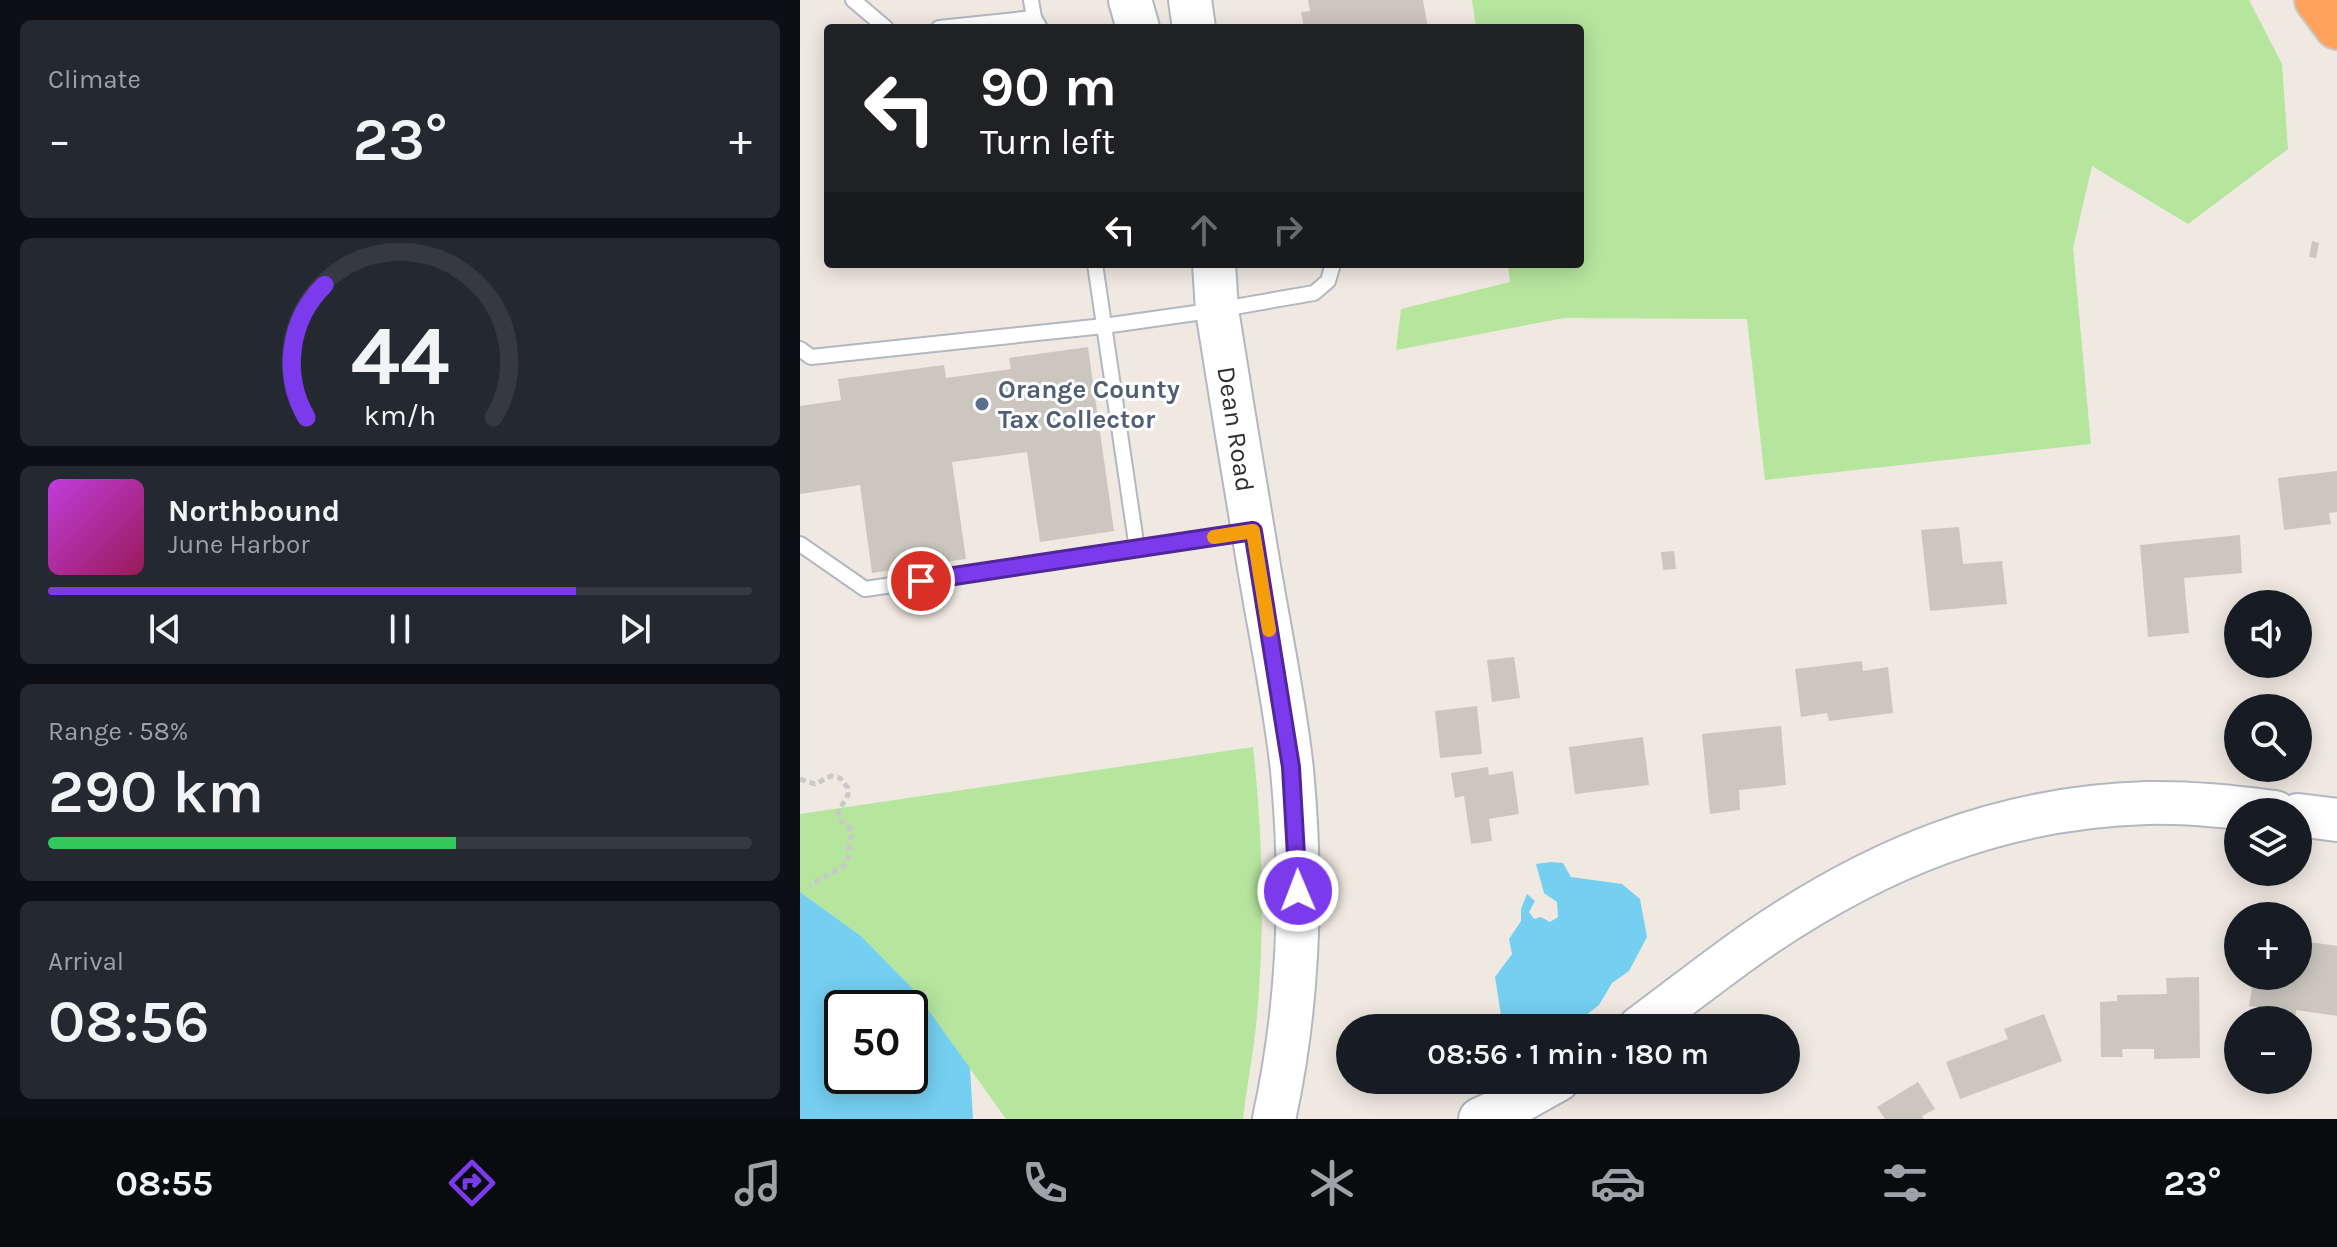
<!DOCTYPE html>
<html lang="en">
<head>
<meta charset="utf-8">
<style>
	:root { --surface:#171b24; --page:#242831; --text:#f1f3f6; --muted:#9ea1a6; --line:#363941; --accent:#7c3aed }
	body { margin:0; font-family:Karla,sans-serif; background:var(--page); color:var(--text); height:100vh; display:flex; flex-direction:column; font-size:30px; white-space:nowrap }
	* { box-sizing:border-box; margin:0 }
	p { font-size:26px; color:var(--muted) }
	.icon { flex:none; width:44px; height:44px; fill:none; stroke:currentColor; stroke-width:2; stroke-linecap:round; stroke-linejoin:round }
	.map { position:relative; flex:1; overflow:hidden }
	.details { display:flex; flex-direction:column; gap:20px; padding:20px; background:#0d0f14; width:800px }
	.details>* { flex:none }
	.top-card { position:absolute; left:24px; top:24px; width:760px; height:244px; border-radius:8px; box-shadow:0 4px 20px #0003; background:#202124; color:#fff; overflow:hidden }
	.tools { position:absolute; left:1424px; top:590px; display:grid; gap:16px }
	.tools a { display:grid; place-items:center; width:88px; height:88px; border-radius:50%; background:var(--surface); box-shadow:0 4px 20px #0003; font-size:40px }
	.speed { position:absolute; left:24px; top:990px; display:flex; gap:16px; font-size:40px; font-weight:700; text-align:center }
	.speed>* { display:grid; place-content:center; width:104px; height:104px; border-radius:50%; background:var(--surface); box-shadow:0 4px 20px #0003; line-height:1 }
	.speed .limit { border:4px solid #111; border-radius:12px; background:#fff; color:#111 }
	.pin { position:absolute; display:grid; place-items:center; width:68px; height:68px; color:#fff; margin:-34px; border:4px solid #fff; border-radius:50%; box-shadow:0 2px 8px #0007 }
	.me { position:absolute; width:88px; margin:-44px; rotate:359deg; stroke-linejoin:round; filter:drop-shadow(0 0 6px #0008) }
	.turn { display:flex; align-items:center; gap:28px; height:168px; padding:0 24px; font-size:36px }
	.turn .icon { width:104px; height:104px; stroke-width:2.5 }
	.turn b { display:block; font-size:56px; line-height:68px }
	.lanes { display:flex; align-items:center; height:76px; padding:0 24px; background:#0003; justify-content:center; gap:40px; direction:ltr }
	.lanes .off { opacity:.35 }
	.big { font-size:60px; font-weight:600; line-height:1.1 }
	.details .card { flex:1; display:flex; flex-direction:column; justify-content:center; gap:12px; min-width:0; padding:0 28px; border-radius:12px; background:var(--page) }
	.details .dial { align-items:center; gap:0 }
	.dial svg { height:208px; overflow:visible; fill:none; stroke:var(--line); stroke-width:7; stroke-linecap:round; text-anchor:middle }
	.dial text { fill:var(--text); stroke:none }
	.song { display:flex; align-items:center; gap:24px }
	.cover { width:96px; height:96px; border-radius:12px; background:linear-gradient(135deg,hsl(290 70% 55%),hsl(330 70% 35%)) }
	.played { height:8px; border-radius:4px; background:linear-gradient(90deg,var(--accent) 75%,var(--line) 75%) }
	.keys { display:flex; justify-content:space-around; direction:ltr }
	.heat { display:flex; justify-content:space-between; align-items:center; font-size:44px; direction:ltr }
	.charge { height:12px; border-radius:6px; background:linear-gradient(90deg,#34c759 58%,var(--line) 0) }
	.trip { position:absolute; left:536px; top:1014px; width:464px; height:80px; border-radius:40px; background:var(--surface); box-shadow:0 4px 20px #0003; font-weight:600; line-height:80px; text-align:center }
	.dock { display:flex; height:128px; justify-content:space-around; align-items:center; background:#090b0e; color:var(--muted) }
	.dock .icon { width:56px; height:56px }
	.dock .active { color:var(--accent) }
	.dock b { font-size:36px; color:var(--text) }
	main { display:flex; flex:1; min-height:0 }
	.map>svg:first-child { display:block }
</style>
</head>
<body>
<main>
<section class="details">
<div class="card"><p>Climate</p>
<div class="heat"><a>−</a><b class="big">23°</b><a>+</a></div>
</div>
<div class="card dial"><svg viewBox="0 0 100 80">
<path d="M14 69A42 42 0 1 1 86 69"/>
<path d="M14 69A42 42 0 0 1 21 18" stroke="#7c3aed"/>
<text x="50" y="56" font-size="32" font-weight="700">44</text>
<text x="50" y="72" font-size="11">km/h</text>
</svg></div>
<div class="card">
<div class="song"><i class="cover"></i><div><b>Northbound</b><p>June Harbor</p></div></div>
<div class="played"></div>
<div class="keys"><svg class="icon" aria-label="previous" viewBox="0 0 24 24"><path d="M18 5L8 12l10 7zM5 5v14"/></svg><svg class="icon" aria-label="pause" viewBox="0 0 24 24"><path d="M8 5v14M16 5v14"/></svg><svg class="icon" aria-label="next" viewBox="0 0 24 24"><path d="M6 5l10 7-10 7zM19 5v14"/></svg></div>
</div>
<div class="card"><p>Range · 58%</p><b class="big">290 km</b><div class="charge"></div></div>
<div class="card"><p>Arrival</p><b class="big">08:56</b></div>
</section>
<div class="map">
<svg width="1537" height="1119" viewBox="0 0 1537 1119">
	<rect width="100%" height="100%" fill="#efe9e1"/>
	<g fill="#b6e59e">
		<polygon points="672,0 1449,0 1482,64 1488,149 1388,224 1292,166 1273,248 1291,444 965,480 947,319 764,318 596,350 601,309 710,282 708,264 780,264 780,28 676,28"/>
		<path d="M453,747C463,837 465,926 457,1016C454,1050 447,1085 443,1119H206L114,990L61,936L0,892V814Z"/>
	</g>
	<g fill="#75cff0" fill-rule="evenodd">
		<polygon points="751,862 763,863 771,877 822,884 840,899 847,937 829,971 812,983 799,1005 771,1027 703,1028 695,977 712,954 709,939 721,921 721,909 727,894 735,901 729,912 734,919 741,917 750,922 758,917 757,902 744,893 736,864"/>
		<path d="M0,892L61,936L114,990L170,1068L173,1119H0ZM42,1008H110V1076H42Z"/>
	</g>
	<g fill="#cbc7bf">
		<polygon points="508,0 623,0 628,28 504,28 501,12 510,11"/>
		<polygon points="1512,241 1519,243 1516,258 1509,257"/>
		<polygon points="288,347 314,531 240,542 227,452 152,462 166,559 72,573 60,485 0,494 0,406 41,400 38,379 144,365 146,378 211,369 209,358"/>
		<polygon points="1537,471 1537,512 1529,513 1531,524 1484,530 1478,478"/>
		<polygon points="1159,527 1163,564 1202,561 1207,604 1130,611 1121,530"/>
		<polygon points="1440,535 1442,573 1384,578 1389,633 1348,637 1340,545"/>
		<polygon points="874,551 876,569 863,570 861,552"/>
		<polygon points="714,657 720,698 692,702 687,660"/>
		<polygon points="1062,661 1063,671 1088,667 1093,713 1029,721 1027,713 1001,717 995,669"/>
		<polygon points="677,706 682,754 640,758 635,711"/>
		<polygon points="981,726 986,785 939,790 940,810 910,814 902,734"/>
		<polygon points="843,737 849,785 775,794 769,747"/>
		<polygon points="688,767 689,775 713,771 719,814 689,819 692,841 671,844 664,796 655,798 651,773"/>
		<polygon points="1498,928 1505,929 1503,941 1537,946 1537,1016 1496,1010 1495,1020 1460,1020 1462,1008 1449,1006 1454,976 1498,976"/>
		<polygon points="1399,977 1400,1058 1354,1059 1354,1049 1322,1049 1323,1057 1301,1057 1300,1002 1317,1001 1317,995 1367,994 1366,978"/>
		<polygon points="1244,1014 1262,1061 1160,1099 1146,1062 1208,1039 1204,1029"/>
		<polygon points="1118,1082 1135,1109 1122,1116 1124,1119 1085,1119 1077,1107"/>
	</g>
	<g fill="none" stroke-linecap="round" stroke-linejoin="round">
		<g stroke="#b4b7c1" stroke-width="18">
			<g id="lane">
				<polyline points="53,0 86,28"/>
				<polyline points="231,0 234,18 240,28"/>
				<polyline points="139,28 234,18"/>
				<polyline points="295,264 337,549"/>
				<polyline points="0,349 11,357 304,326 417,310 514,293 528,281 533,264"/>
				<polyline points="0,544 65,589 449,532"/>
			</g>
		</g>
		<g stroke="#b4b7c1" stroke-width="46">
			<g id="secondary">
				<polyline points="330,0 338,28"/>
				<polyline points="390,0 394,28"/>
				<path d="M414,264L417,310C431,398 445,485 460,573C471,638 485,704 492,770C503,886 499,1005 474,1119"/>
				<polyline points="1498,815 1537,820"/>
				<path d="M839,1028C878,999 916,969 956,941C1075,859 1201,807 1347,803C1390,802 1433,807 1475,812"/>
				<polyline points="680,1119 724,1099 758,1080"/>
			</g>
		</g>
		<g stroke="#c9c9c9" stroke-width="48">
			<polyline id="highway" points="1517,0 1537,27"/>
		</g>
		<polyline stroke="#c9c9c9" stroke-width="5" stroke-dasharray="6 4" stroke-linecap="butt" points="0,779 15,784 31,776 40,778 48,788 48,795 38,812 41,821 49,827 51,833 47,862 41,868 9,885"/>
		<use href="#lane" stroke="#fff" stroke-width="14"/>
		<use href="#secondary" stroke="#fff" stroke-width="42"/>
		<use href="#highway" stroke="#ffa35c" stroke-width="44"/>
	</g>
	<g fill="none" stroke-linecap="round" stroke-linejoin="round">
		<g stroke="#51269a" stroke-width="20">
			<polyline id="route" points="121,581 453,531 491,767 498,891"/>
		</g>
		<use href="#route" stroke="#7c3aed" stroke-width="14"/>
		<polyline stroke="#f59e0b" stroke-width="14" points="414,537 453,531 469,630"/>
	</g>
	<circle fill="#5c6f8a" stroke="#fff" stroke-width="3" cx="182" cy="404" r="8"/>
	<g text-anchor="middle" stroke-width="6" stroke-linejoin="round" paint-order="stroke">
		<g font-size="26" font-weight="bold" fill="#4e5e75" stroke="#fff" text-anchor="start">
			<text x="198" y="398">Orange County<tspan x="198" dy="30">Tax Collector</tspan></text>
		</g>
		<g font-size="26" fill="#2e2e2e" stroke="#fff">
			<text transform="translate(436 429) rotate(81)" y="9">Dean Road</text>
		</g>
	</g>
</svg>
<div class="tools">
<a><svg class="icon" aria-label="sound" viewBox="0 0 24 24"><path d="M4 9h4l5-4v14l-5-4H4zM17 9q2 3 0 6"/></svg></a>
<a><svg class="icon" aria-label="search" viewBox="0 0 24 24"><circle cx="10" cy="10" r="6"/><path d="M15 15l6 6"/></svg></a>
<a><svg class="icon" aria-label="layers" viewBox="0 0 24 24"><path d="M12 4l9 5-9 5-9-5zM3 14l9 5 9-5"/></svg></a>
<a>+</a>
<a>−</a>
</div>
<div class="speed"><div class="limit">50</div></div>
<div class="pin" style="left:121px;top:581px;background:#d93025"><svg class="icon" aria-label="arrive" viewBox="0 0 24 24"><path d="M6 21V4h12l-3 4 3 4H6"/></svg></div>
<svg class="me" style="left:498px;top:891px" viewBox="-20 -20 40 40"><circle r="17" fill="#7c3aed" stroke="#fff" stroke-width="3"/><path d="M0-11L8 9 0 5-8 9z" fill="#fff"/></svg>
<div class="trip">08:56 · 1 min · 180 m</div>
<div class="top-card">
<div class="turn"><svg class="icon" aria-label="left" viewBox="0 0 24 24"><path d="M17 20v-9H6M10 6l-5 5 5 5"/></svg><div><b>90 m</b>Turn left</div></div>
<div class="lanes"><svg class="icon" aria-label="left" viewBox="0 0 24 24"><path d="M17 20v-9H6M10 6l-5 5 5 5"/></svg><svg class="icon off" aria-label="ahead" viewBox="0 0 24 24"><path d="M12 20V5M6 11l6-6 6 6"/></svg><svg class="icon off" aria-label="right" viewBox="0 0 24 24"><path d="M7 20v-9h11M14 6l5 5-5 5"/></svg></div>
</div>
</div>
</main>
<nav class="dock">
<b>08:55</b>
<svg class="icon active" aria-label="directions" viewBox="0 0 24 24"><path d="M12 3l9 9-9 9-9-9zM9 14v-3h6M13 9l2 2-2 2"/></svg>
<svg class="icon" aria-label="music" viewBox="0 0 24 24"><path d="M9 18V5l10-2v13"/><circle cx="6" cy="18" r="3"/><circle cx="16" cy="16" r="3"/></svg>
<svg class="icon" aria-label="phone" viewBox="0 0 24 24"><path d="M5 4h4l2 5-3 2q2 4 5 5l2-3 5 2v4C11 20 4 13 5 4z"/></svg>
<svg class="icon" aria-label="climate" viewBox="0 0 24 24"><path d="M12 3v18M4 7l16 10M4 17L20 7"/></svg>
<svg class="icon" aria-label="car" viewBox="0 0 24 24"><path d="M5 17H2v-5l4-1 3-4h7l3 4 3 1v5h-3M9 17h6M6 11h13"/><circle cx="7" cy="17" r="2"/><circle cx="17" cy="17" r="2"/></svg>
<svg class="icon" aria-label="filters" viewBox="0 0 24 24"><path d="M4 7h16M4 17h16"/><circle cx="9" cy="7" r="2"/><circle cx="15" cy="17" r="2"/></svg>
<b>23°</b>
</nav>
</body>
</html>
